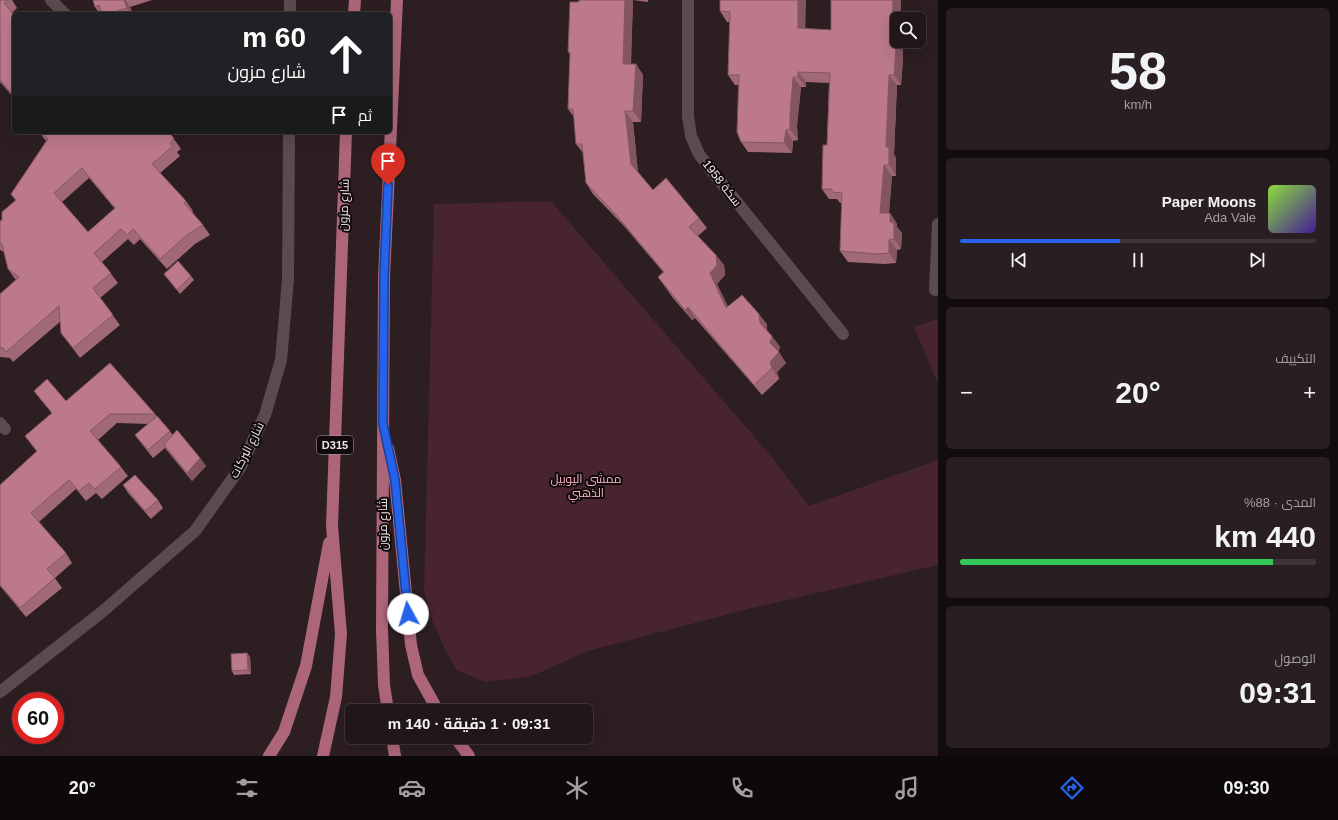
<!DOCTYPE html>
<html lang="ar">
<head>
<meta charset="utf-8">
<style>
	:root { --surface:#211619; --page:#291f22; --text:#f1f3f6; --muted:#a29fa2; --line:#3e3538; --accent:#2563eb }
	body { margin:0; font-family:Helvetica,Cairo,sans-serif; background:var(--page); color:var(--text); direction:rtl; height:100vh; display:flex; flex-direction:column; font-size:15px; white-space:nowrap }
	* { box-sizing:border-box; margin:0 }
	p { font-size:13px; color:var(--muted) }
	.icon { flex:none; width:22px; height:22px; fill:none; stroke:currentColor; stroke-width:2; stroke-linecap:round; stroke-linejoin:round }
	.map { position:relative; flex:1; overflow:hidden; direction:ltr }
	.panel { display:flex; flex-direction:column; gap:8px; padding:8px; background:#120c0e; width:400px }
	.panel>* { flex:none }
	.hud { position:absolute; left:12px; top:12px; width:380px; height:122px; border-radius:6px; box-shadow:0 4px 16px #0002,0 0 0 1px var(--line); direction:rtl; background:#202124; color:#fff; overflow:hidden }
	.buttons { position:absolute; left:890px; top:12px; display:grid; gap:8px }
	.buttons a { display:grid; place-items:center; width:36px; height:36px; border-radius:6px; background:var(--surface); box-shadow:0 4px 16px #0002,0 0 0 1px var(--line); font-size:20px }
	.speed { position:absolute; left:12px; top:692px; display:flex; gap:8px; font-size:20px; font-weight:700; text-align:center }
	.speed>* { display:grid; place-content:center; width:52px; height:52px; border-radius:50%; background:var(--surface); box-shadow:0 4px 16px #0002,0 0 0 1px var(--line); line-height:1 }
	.speed .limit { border:6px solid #d22; background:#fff; color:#111 }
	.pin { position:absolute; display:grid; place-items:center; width:34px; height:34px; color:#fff; margin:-41px -17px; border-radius:50% 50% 50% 0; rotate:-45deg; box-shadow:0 0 4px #0007 }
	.pin .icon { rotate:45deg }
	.me { position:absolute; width:44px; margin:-22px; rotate:354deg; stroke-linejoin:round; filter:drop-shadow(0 0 3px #0008) }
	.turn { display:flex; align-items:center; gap:14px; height:84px; padding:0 20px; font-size:18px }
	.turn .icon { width:52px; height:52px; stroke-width:2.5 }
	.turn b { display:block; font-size:28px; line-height:34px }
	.then { display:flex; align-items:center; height:38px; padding:0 20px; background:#0003; gap:8px; font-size:15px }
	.big { font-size:30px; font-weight:700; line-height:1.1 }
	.panel .card { flex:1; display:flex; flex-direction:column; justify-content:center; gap:6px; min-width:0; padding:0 14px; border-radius:6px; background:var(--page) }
	.panel .dial { align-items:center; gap:0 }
	.dial b { font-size:52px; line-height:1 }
	.song { display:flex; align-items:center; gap:12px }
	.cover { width:48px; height:48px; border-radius:6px; background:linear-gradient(135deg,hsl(90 70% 55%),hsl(260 70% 35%)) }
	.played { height:4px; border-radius:2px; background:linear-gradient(90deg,var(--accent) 45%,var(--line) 45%) }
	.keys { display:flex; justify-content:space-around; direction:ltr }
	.heat { display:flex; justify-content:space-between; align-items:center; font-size:22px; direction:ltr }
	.charge { height:6px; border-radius:3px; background:linear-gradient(90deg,#34c759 88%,var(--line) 0) }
	.trip { position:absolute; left:345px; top:704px; width:248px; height:40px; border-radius:6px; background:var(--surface); box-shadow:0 4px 16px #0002,0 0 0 1px var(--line); font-weight:700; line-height:40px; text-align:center; direction:rtl }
	.dock { display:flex; height:64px; justify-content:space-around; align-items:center; background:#0d090a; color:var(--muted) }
	.dock .icon { width:28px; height:28px }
	.dock .current { color:var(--accent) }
	.dock b { font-size:18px; color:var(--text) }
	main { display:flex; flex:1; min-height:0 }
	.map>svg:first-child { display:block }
</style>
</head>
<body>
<main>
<section class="panel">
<div class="card dial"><b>58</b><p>km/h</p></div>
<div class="card">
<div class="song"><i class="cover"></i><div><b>Paper Moons</b><p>Ada Vale</p></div></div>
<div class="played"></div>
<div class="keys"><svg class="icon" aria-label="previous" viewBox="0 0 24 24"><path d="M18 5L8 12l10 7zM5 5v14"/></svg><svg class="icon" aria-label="pause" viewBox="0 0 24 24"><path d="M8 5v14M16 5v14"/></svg><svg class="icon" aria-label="next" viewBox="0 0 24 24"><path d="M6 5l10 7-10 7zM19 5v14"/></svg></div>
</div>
<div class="card"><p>التكييف</p>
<div class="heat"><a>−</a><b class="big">20°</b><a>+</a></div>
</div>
<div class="card"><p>المدى · 88%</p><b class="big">440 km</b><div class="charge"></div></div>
<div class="card"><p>الوصول</p><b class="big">09:31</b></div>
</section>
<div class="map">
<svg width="938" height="756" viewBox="0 0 938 756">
	<rect width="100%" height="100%" fill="#2c1e21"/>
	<g fill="#47242e">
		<polygon points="551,201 770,455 809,506 938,460 938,565 752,608 588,651 541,672 527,677 485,682 457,670 445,650 431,617 424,591 434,204"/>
		<polygon points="938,319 938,384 914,327"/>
	</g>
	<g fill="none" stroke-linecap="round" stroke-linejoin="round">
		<g stroke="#5b4b4f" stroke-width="12">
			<polyline points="51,0 65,14"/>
			<polyline points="688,0 688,116 691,136 699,154 711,170 843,334"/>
			<polyline points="935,290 938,224"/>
			<polyline points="0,423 5,429"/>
		</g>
		<g stroke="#5b4b4f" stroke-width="12">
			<polyline points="290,14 290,0"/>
			<polyline points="0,692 102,612 195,531 240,468 265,415 281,360 288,280 289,132"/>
		</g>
		<g stroke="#ad657a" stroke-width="12">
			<polyline points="354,14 355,0"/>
			<polyline points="388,448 395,480 411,645 418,675 438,711"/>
			<polyline points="388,711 384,685 382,629 384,278 397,0"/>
			<polyline points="392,737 395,756"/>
			<polyline points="455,737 469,756"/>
			<polyline points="269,756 284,732 306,666 329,543"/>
			<polyline points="323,756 336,697 341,634 332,526 346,132"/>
		</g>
	</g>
	<g fill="#a16878" fill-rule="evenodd">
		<polygon points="0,0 12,0 17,8 12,13 14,15 14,98 0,82"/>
		<polygon points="93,0 164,0 152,0 130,7 133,14 100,14 95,7"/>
		<polygon points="579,0 648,0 648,2 633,0 631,64 636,64 643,75 641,122 633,122 638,172 653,190 699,218 707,228 698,236 724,265 725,275 717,284 728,307 767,324 767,331 780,347 778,351 786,363 777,372 779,379 762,395 695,318 692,320 673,298 658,277 663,272 624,226 593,194 586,183 583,153 576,144 574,117 568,109 570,54 568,52"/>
		<polygon points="720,0 805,29 831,30 831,0 901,0 900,19 897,19 897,41 902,42 903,59 901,85 897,85 894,154 896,158 896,176 892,176 889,213 890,213 897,224 897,227 902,233 901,249 897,250 896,263 885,264 848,262 840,251 842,203 840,203 837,199 829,199 822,189 827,145 829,83 806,82 806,87 801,87 797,126 798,140 793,141 792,153 748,152 741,142 738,85 735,85 728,75 730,22 727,22 720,11"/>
		<path d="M39,132H169L181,149L177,152L180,156L160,173L186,201L193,211L192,212L203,225L210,235L195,244L167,269L140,239L134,245L128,239L102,262L118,283L100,298L120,325L80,358L61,333V321L13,362L10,358L0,357V294L17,280L15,279L8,269L4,252L0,250V221L2,220L15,200L11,194L46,141ZM89,178L115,209L88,232L62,202Z"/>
		<polygon points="164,274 191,276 194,280 180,294"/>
		<polygon points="34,391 66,401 155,414 173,435 200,458 206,466 192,481 165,448 153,458 141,443 135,435 149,424 117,423 98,440 121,467 128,476 102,499 96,493 86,501 76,489 39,522 66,553 72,563 55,578 62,588 26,617 0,586 0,485 37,452 25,436 52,413 41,400"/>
		<polygon points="123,485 158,500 163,508 151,519 128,493"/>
		<polygon points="247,653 250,657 251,674 234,675 232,671"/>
	</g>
	<g fill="#835561">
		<polygon points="124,0 125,0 130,7 133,14 131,14 127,8"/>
		<polygon points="625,0 633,0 630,75 623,64"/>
		<polygon points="798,0 806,0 805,39 798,28"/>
		<polygon points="893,0 901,0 900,19 897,19 897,41 902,41 902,42 903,59 901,85 894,75 892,32"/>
		<polygon points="636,64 643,75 641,122 633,111"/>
		<polygon points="798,72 806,82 806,87 798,77"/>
		<polygon points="889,75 897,85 894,154 896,158 896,176 889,165 886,147"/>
		<polygon points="793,77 801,87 797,126 798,140 790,129 790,116"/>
		<polygon points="625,111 633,122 638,174 631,164"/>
		<polygon points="786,130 793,141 792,153 784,143"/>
		<polygon points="884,165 892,176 888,223 880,213"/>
		<polygon points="890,213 897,224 897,227 902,233 901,249 894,239 890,222"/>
		<polygon points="889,240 897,250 896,263 889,253"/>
		<polygon points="716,255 724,265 725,275 717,284 734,319 726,308 710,273"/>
		<polygon points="688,307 695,318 692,320 685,310"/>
		<polygon points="759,314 767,324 767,334 760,323"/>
		<polygon points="772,336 780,347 778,353 779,352 786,363 777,372 779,379 772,368 770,362 770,343"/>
		<polygon points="200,458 206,466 192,481 187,473"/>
		<polygon points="247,653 250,657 251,674 248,670"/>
	</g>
	<g fill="#bb798b" stroke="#835561" fill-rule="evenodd">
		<polygon points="0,0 8,0 4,3 14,15 14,93 12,94 0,80"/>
		<polygon points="93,0 124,0 127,8 108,14 102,14 99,5 95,7"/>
		<polygon points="579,0 625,0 623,64 636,64 633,111 625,111 631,164 653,190 666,178 699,218 689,227 716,255 717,265 710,273 726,308 742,295 759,314 760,323 772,336 770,343 779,352 770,362 772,368 754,385 688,307 685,310 666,287 658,277 664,272 617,216 586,183 582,144 576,144 573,109 568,109 570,52 568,52 570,2 579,2"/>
		<polygon points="720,0 798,0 798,28 831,30 831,0 893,0 892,32 895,32 896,48 894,75 889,75 886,147 889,147 889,165 884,165 880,213 890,213 890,222 894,223 894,239 889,240 889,253 877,254 840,251 842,193 832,192 832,189 822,189 823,145 827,145 830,73 798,72 798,77 793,77 790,116 790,129 786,130 784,143 741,142 737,132 739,75 728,75 730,12 720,11"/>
		<path d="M40,132H169L174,139L170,143L173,146L152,164L186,201L184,203L203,225L188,234L160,259L133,229L127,235L121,229L94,253L111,273L93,288L113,315L73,348L61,333L59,306L6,352L3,348H0V294L19,277L8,269L2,244L0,243V221L2,220V212L16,200L11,194L48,139ZM82,168L115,208L88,232L54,193Z"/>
		<polygon points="178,261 191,276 177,290 164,274"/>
		<polygon points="110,363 155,414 110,414 90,431 121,467 95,489 89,483 79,491 69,480 31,513 66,553 47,569 55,578 20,608 0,585 0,485 37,451 25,436 52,413 34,391 47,379 66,401"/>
		<polygon points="157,416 170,431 148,450 135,435"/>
		<polygon points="177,430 200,458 187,473 164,445"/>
		<polygon points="135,475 158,500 145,511 123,485"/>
		<polygon points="247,653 248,670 232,671 231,654"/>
	</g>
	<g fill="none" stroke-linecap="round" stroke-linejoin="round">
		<g stroke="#184099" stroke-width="10">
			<polyline id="route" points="388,185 384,278 383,424 395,480 408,614"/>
		</g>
		<use href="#route" stroke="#2563eb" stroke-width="7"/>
	</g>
	<g text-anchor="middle" stroke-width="4" stroke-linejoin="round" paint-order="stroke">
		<rect fill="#100a0b" stroke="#aea5a6" stroke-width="1" x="317" y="436" width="36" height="18" rx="3"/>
		<g font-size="11" font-weight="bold" fill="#f1e7e9">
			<text x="335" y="449">D315</text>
		</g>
		<g font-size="12" fill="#f1e7e9" stroke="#100a0b">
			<text transform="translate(722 183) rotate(52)" y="4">سكة 1958</text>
			<text transform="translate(344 205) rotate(-88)" y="4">شارع مزون</text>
			<text transform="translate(247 450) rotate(-63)" y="4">شارع البركات</text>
			<text transform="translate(383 524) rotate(-90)" y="4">شارع مزون</text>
		</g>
		<g font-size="12" fill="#ffb1c5" stroke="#100a0b">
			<text x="586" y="483">ممشى اليوبيل<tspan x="586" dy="14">الذهبي</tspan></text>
		</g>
	</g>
</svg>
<div class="buttons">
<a><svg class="icon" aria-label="search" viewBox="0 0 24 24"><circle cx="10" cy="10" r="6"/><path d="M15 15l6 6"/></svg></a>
</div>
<div class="speed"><div class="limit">60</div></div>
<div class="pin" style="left:388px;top:185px;background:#d93025"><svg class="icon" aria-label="arrive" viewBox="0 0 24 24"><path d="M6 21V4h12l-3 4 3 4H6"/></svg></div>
<svg class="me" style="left:408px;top:614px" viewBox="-20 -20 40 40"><circle r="19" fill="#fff"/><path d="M0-13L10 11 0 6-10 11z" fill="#2563eb"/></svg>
<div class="trip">09:31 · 1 دقيقة · 140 m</div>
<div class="hud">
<div class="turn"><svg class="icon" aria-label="ahead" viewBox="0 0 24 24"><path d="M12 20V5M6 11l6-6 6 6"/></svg><div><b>60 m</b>شارع مزون</div></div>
<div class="then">ثم<svg class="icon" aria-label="arrive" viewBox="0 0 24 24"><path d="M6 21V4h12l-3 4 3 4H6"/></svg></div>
</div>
</div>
</main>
<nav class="dock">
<b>09:30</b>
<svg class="icon current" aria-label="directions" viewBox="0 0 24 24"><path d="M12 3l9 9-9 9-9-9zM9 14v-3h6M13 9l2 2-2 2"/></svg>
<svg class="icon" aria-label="music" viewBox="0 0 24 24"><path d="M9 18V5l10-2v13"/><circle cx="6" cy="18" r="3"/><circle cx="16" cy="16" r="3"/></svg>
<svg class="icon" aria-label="phone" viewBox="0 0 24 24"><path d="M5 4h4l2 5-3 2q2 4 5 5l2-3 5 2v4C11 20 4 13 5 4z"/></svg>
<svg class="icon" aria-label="climate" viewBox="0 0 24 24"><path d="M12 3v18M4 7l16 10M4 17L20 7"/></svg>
<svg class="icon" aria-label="car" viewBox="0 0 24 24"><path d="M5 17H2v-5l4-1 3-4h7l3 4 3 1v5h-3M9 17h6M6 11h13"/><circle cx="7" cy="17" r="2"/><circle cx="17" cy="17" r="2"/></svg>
<svg class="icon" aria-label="filters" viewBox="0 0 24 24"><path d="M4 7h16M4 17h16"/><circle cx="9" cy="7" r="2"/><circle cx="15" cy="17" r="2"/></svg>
<b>20°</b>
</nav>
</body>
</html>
